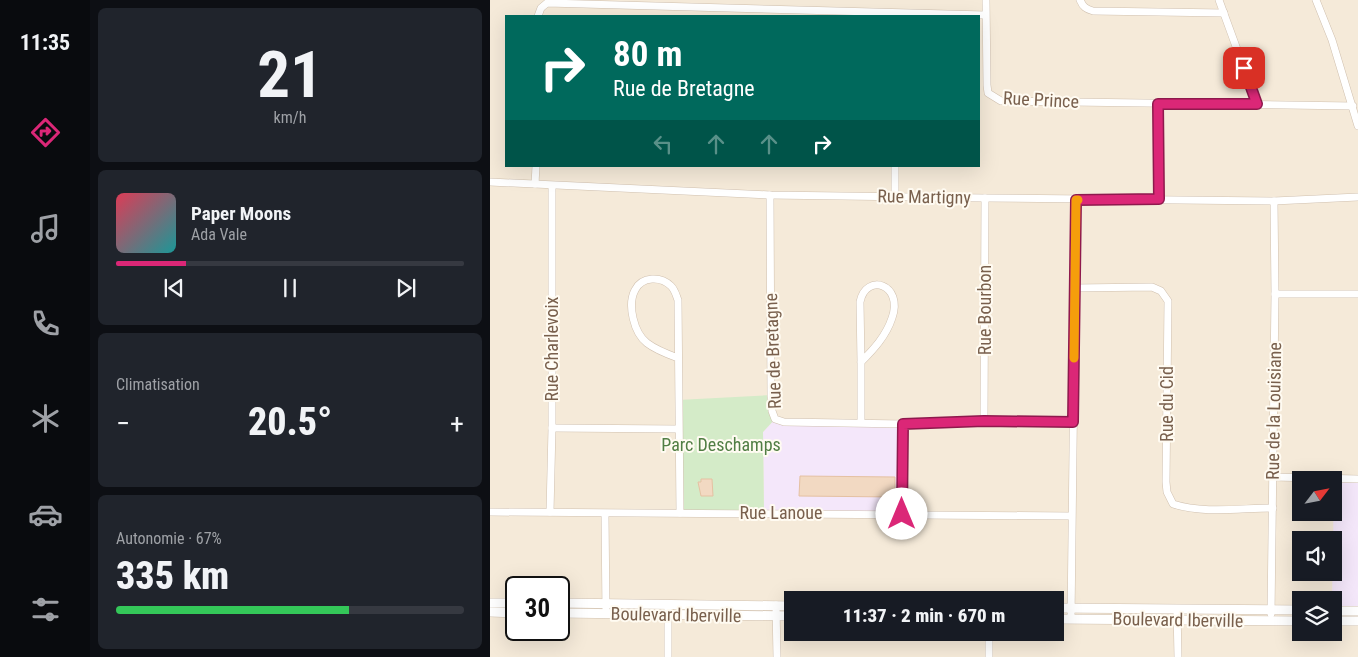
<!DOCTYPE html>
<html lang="fr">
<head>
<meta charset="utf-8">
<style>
	:root { --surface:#171b24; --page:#20242c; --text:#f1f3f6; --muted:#9ea1a6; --line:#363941; --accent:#db2777 }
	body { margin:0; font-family:"Roboto Condensed",sans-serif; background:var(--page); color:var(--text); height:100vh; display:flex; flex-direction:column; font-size:19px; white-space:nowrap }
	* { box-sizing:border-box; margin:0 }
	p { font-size:16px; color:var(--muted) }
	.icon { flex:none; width:28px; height:28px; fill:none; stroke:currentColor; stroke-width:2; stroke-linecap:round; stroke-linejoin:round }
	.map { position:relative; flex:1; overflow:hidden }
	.sheet { display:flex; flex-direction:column; gap:8px; padding:8px; background:#0d0f14; width:400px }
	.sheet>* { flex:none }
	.guide { position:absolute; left:15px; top:15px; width:475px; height:152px; border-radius:0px; box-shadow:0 5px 20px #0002; background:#00695c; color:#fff; overflow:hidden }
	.needle { width:32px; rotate:58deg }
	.buttons { position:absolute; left:802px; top:471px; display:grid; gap:10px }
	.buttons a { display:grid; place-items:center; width:50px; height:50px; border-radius:0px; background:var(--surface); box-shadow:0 5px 20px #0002; font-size:25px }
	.speed { position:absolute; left:15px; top:576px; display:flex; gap:10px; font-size:25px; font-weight:700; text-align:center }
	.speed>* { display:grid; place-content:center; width:65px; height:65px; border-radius:50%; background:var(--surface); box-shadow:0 5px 20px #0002; line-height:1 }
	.speed .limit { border:2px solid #111; border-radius:8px; background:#fff; color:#111 }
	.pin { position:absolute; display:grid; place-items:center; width:42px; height:42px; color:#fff; margin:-21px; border-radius:10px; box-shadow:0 2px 8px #0006 }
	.me { position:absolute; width:55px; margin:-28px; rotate:0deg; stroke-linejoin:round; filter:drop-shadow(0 0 4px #0008) }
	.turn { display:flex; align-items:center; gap:18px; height:105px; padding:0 25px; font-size:22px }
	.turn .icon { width:65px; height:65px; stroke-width:2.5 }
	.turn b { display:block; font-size:35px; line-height:42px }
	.lanes { display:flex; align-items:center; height:48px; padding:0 25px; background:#0003; justify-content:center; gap:25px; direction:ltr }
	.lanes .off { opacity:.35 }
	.big { font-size:38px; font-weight:800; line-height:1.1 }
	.sheet .tile { flex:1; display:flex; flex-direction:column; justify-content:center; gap:8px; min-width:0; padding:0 18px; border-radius:8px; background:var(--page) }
	.sheet .dial { align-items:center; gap:0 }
	.dial b { font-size:65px; line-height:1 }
	.song { display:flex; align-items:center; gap:15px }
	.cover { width:60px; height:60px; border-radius:8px; background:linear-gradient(135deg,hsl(350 70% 55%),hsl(180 70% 35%)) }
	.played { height:5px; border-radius:2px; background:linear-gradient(90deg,var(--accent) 20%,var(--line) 20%) }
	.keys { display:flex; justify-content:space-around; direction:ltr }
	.heat { display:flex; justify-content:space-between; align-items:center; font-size:28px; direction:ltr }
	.charge { height:8px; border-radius:4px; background:linear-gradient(90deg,#34c759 67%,var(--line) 0) }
	.trip { position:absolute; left:294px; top:591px; width:280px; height:50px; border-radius:0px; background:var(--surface); box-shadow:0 5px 20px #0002; font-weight:800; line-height:50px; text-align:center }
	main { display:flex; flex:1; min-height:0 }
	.tab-bar { display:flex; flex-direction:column; width:90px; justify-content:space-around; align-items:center; background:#090b0e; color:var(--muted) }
	.tab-bar .icon { width:35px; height:35px }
	.tab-bar .on { color:var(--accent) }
	.tab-bar b { font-size:22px; color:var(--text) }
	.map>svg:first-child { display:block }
</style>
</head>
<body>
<main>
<nav class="tab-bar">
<b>11:35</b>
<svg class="icon on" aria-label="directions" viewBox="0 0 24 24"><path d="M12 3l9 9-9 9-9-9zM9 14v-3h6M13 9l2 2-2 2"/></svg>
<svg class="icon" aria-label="music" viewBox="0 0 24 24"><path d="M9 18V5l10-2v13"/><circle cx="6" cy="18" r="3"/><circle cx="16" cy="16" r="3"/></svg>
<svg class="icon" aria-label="phone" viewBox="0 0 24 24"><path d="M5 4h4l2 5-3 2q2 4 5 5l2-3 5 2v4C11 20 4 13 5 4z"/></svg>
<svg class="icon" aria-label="climate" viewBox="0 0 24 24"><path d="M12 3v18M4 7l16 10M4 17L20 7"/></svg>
<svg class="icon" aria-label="car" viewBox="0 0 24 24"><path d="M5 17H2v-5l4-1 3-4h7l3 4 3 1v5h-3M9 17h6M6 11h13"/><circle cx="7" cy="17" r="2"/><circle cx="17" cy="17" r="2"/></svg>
<svg class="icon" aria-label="filters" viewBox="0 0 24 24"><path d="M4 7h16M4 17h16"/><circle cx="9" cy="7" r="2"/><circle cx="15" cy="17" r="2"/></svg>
</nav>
<section class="sheet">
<div class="tile dial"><b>21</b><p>km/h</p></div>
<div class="tile">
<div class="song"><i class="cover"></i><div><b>Paper Moons</b><p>Ada Vale</p></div></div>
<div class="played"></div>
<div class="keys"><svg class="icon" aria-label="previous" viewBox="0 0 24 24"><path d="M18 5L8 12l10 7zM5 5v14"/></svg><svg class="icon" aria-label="pause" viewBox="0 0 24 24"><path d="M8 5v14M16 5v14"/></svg><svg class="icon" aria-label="next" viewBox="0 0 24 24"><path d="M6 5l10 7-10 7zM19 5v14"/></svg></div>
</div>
<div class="tile"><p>Climatisation</p>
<div class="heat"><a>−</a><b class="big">20.5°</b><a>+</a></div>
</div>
<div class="tile"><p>Autonomie · 67%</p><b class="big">335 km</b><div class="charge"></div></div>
</section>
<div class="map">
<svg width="868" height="657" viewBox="0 0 868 657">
	<rect width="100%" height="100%" fill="#fdf7eb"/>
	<path fill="#f5ead9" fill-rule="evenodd" d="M0,0H868V657H0ZM16,16H489V166H16ZM811,480H844V512H811ZM811,540H844V572H811ZM26,588H69V630H26ZM302,600H565V632H302ZM811,600H844V632H811Z"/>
	<g fill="#f4e7fa">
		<polygon points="285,419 413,424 412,514 274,513 273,432"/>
		<polygon points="868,479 868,611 844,611 844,600 842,600 844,480"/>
	</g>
	<polygon fill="#d4ebc8" points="281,395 285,419 273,432 274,513 190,513 188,400"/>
	<g fill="#f2d9c2" stroke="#e5c1a2">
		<polygon points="310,476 405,477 405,497 309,496"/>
		<polygon points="211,479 222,479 223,496 211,496 208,482 211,482"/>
	</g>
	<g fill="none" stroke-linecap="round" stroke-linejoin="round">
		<g stroke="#d0c0af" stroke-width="8">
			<g id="minor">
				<polyline points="496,0 497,85 498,93 511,101 863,106"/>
				<path d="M590,0C593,7 596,9 603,11L734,13"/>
				<polyline points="729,0 767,104"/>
				<polyline points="826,0 842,40 868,126"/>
				<polyline points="48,16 51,8 57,3 495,15"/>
				<polyline points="668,104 669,199"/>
				<polyline points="405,166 405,197"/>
				<polyline points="0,182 280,195 495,198 784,201 868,197"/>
				<polyline points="45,184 46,166"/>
				<polyline points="280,195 281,395 282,411 285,419 294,422 413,424 494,421 583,423"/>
				<path d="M585,288L662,287L671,291L678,301L676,482L677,492L683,504C714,514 751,508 783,508"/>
				<polyline points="785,294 868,294"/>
				<path d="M188,358C177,354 166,350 157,343C144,333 137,305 145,290C152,276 171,276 181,286C185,290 186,295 188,300L190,513"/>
				<polyline points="494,421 495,198"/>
				<path d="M371,422V362L370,302C376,272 414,284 402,318C396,336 384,349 371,362"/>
				<polyline points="62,428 188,429"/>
				<polyline points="783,477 868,479"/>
				<polyline points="0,512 581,516"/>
				<polyline points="60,512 62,428 62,186"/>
				<polyline points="115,514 116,614"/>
				<polyline points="412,514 413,424"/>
				<polyline points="286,605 287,657"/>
				<polyline points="687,609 688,657"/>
				<polyline points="781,614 785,294 784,201"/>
				<polyline points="581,619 586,200"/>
				<polyline points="178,657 178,605"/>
				<polyline points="499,657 499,632"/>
			</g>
		</g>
		<g stroke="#d0c0af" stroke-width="10">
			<g id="tertiary">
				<polyline points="0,603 26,603"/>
				<polyline points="69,603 302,606"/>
				<polyline points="565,608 811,610"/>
				<polyline points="844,611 868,611"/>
				<polyline points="0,612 26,613"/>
				<polyline points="69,613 302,616"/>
				<polyline points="565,619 811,621"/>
				<polyline points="844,621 868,621"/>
			</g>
		</g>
		<use href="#minor" stroke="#fff" stroke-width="7"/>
		<use href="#tertiary" stroke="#fff" stroke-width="9"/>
	</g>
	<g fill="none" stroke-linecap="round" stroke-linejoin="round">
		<g stroke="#8e194d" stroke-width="12">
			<polyline id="route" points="412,514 413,424 494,421 583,422 586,200 669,199 668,104 767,104 754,68"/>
		</g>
		<use href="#route" stroke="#db2777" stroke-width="9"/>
		<polyline stroke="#f59e0b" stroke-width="9" points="584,358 586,200 588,200"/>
	</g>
	<g text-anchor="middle" stroke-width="4" stroke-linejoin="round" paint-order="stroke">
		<g font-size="18" fill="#79604d" stroke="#fffbf2">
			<text transform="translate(551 100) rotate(3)" y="6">Rue Prince</text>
			<text transform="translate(434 197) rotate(1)" y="6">Rue Martigny</text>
			<text transform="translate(495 310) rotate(-90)" y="6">Rue Bourbon</text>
			<text transform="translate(62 349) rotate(-90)" y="6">Rue Charlevoix</text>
			<text transform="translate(283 351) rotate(-92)" y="6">Rue de Bretagne</text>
			<text transform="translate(677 404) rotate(-90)" y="6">Rue du Cid</text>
			<text transform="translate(784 411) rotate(-89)" y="6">Rue de la Louisiane</text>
			<text x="291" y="519">Rue Lanoue</text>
			<text transform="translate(186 615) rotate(1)" y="6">Boulevard Iberville</text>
			<text transform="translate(688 620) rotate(1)" y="6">Boulevard Iberville</text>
		</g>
		<g font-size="18" fill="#517e44" stroke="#fffbf2">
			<text x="231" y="451">Parc Deschamps</text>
		</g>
	</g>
</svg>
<div class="buttons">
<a><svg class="needle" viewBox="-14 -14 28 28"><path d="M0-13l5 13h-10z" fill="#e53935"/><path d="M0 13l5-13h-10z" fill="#9ea1a6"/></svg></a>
<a><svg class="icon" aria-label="sound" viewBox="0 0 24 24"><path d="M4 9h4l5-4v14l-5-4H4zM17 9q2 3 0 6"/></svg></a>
<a><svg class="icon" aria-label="layers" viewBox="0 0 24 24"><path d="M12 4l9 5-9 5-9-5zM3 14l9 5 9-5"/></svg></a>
</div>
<div class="speed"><div class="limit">30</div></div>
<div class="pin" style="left:754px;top:68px;background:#d93025"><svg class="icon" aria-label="arrive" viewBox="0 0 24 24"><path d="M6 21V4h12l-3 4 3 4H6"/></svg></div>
<svg class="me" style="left:412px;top:514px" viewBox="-20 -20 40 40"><circle r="19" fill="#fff"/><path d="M0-13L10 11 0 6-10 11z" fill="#db2777"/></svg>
<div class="trip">11:37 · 2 min · 670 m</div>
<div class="guide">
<div class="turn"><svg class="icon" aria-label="right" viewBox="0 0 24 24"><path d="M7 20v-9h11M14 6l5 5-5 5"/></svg><div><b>80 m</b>Rue de Bretagne</div></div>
<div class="lanes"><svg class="icon off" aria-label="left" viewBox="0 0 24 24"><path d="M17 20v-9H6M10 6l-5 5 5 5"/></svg><svg class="icon off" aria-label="ahead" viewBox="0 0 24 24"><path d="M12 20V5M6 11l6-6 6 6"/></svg><svg class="icon off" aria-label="ahead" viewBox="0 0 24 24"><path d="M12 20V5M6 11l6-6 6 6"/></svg><svg class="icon" aria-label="right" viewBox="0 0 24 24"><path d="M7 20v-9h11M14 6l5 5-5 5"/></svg></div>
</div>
</div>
</main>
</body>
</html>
